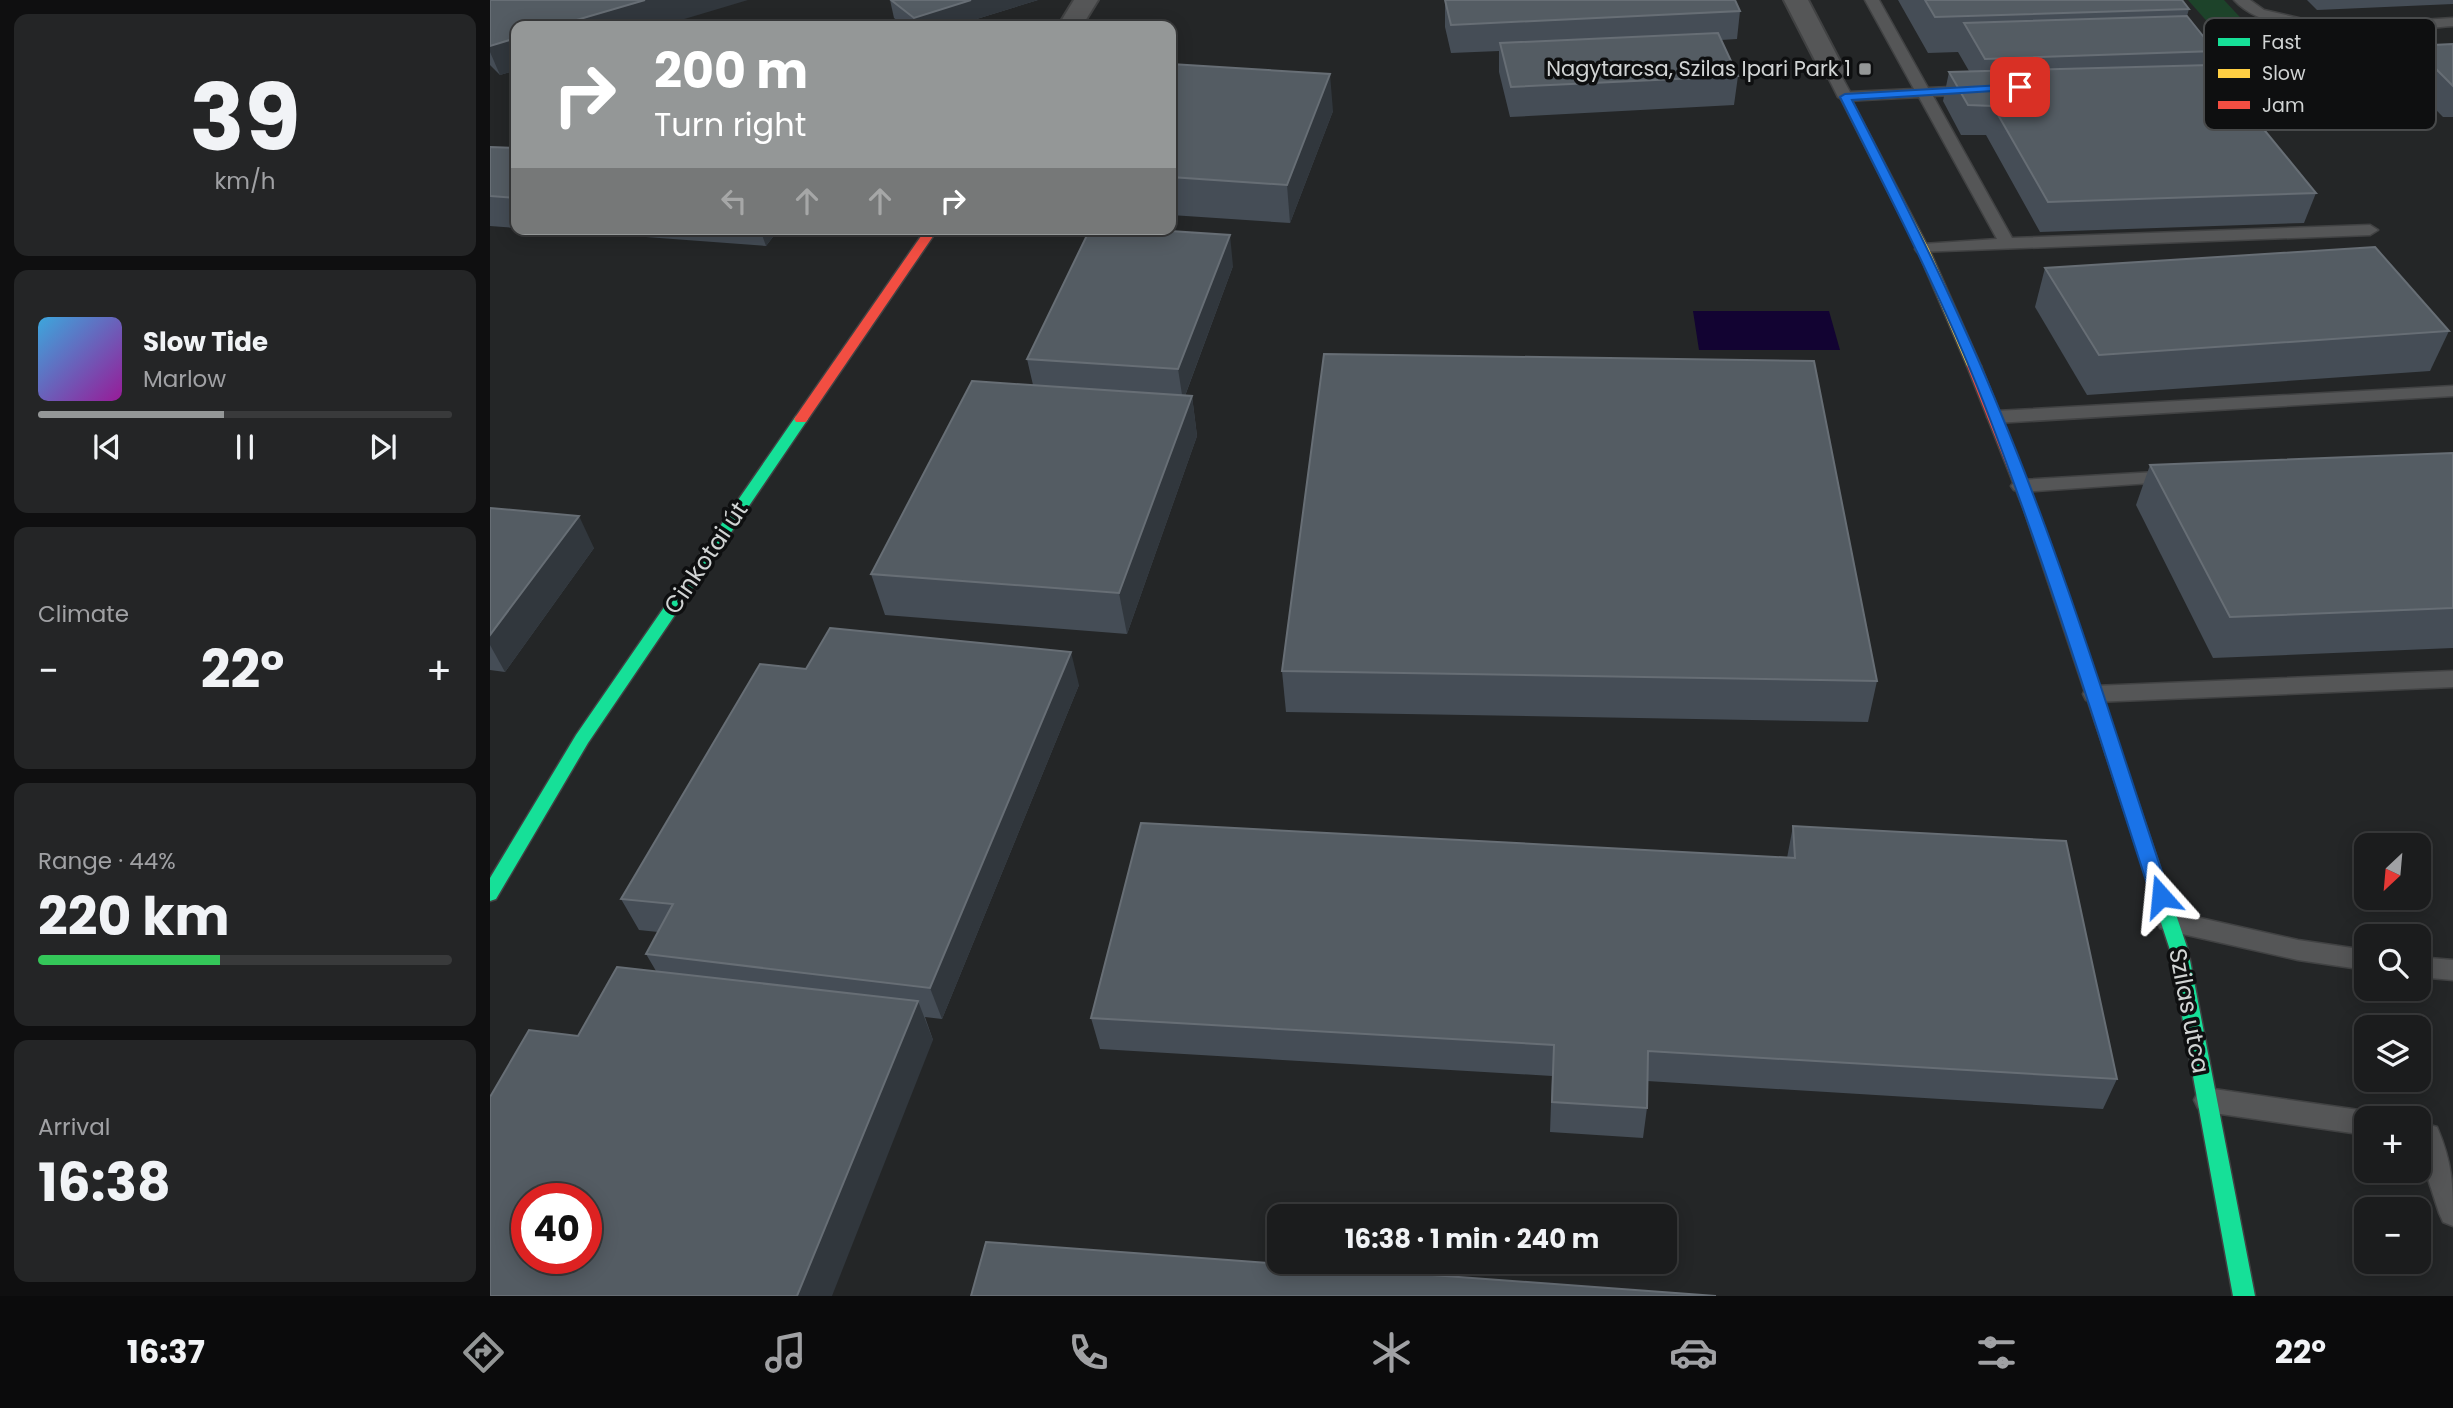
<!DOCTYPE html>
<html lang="en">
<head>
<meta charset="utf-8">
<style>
	:root { --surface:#1b1c1d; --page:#242526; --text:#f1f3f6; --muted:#a0a1a4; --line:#393a3b; --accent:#949797 }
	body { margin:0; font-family:Poppins,sans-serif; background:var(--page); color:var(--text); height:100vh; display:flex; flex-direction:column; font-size:26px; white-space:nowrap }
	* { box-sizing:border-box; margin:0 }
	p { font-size:23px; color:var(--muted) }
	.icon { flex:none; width:38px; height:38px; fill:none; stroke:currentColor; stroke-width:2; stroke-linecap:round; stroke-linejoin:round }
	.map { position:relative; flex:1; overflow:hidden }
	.side { display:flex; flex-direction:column; gap:14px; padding:14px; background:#0f0f10; width:490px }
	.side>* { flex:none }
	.hud { position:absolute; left:21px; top:21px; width:665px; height:214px; border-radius:14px; box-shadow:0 4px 18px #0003,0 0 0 2px var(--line); background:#949797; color:#fff; overflow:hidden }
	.needle { width:46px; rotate:206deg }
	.fabs { position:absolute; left:1864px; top:833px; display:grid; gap:14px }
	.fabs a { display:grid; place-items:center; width:77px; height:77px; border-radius:14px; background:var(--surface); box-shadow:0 4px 18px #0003,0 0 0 2px var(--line); font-size:35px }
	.speed { position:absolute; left:21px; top:1183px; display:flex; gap:14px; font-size:35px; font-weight:700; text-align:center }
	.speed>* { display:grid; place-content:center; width:91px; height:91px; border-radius:50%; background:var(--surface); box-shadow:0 4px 18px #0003,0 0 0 2px var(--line); line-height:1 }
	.speed .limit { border:10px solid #d22; background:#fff; color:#111 }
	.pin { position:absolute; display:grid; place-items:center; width:60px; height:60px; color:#fff; margin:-30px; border-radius:14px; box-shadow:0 4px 10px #0006 }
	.me { position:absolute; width:77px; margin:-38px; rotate:342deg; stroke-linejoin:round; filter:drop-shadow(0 0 5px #0008) }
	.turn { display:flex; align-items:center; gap:24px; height:147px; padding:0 28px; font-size:32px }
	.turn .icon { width:91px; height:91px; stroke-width:2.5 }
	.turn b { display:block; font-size:49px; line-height:60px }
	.lanes { display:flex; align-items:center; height:66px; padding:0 28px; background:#0003; justify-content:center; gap:35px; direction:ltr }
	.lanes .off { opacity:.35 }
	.big { font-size:52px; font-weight:700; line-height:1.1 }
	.side .card { flex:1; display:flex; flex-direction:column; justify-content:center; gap:10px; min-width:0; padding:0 24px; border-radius:14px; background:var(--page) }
	.side .dial { align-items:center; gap:0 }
	.dial b { font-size:91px; line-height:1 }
	.song { display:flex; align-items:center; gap:21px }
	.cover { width:84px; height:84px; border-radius:10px; background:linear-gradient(135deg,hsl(200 70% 55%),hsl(300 70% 35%)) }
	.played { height:7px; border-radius:4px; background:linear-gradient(90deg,var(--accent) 45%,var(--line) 45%) }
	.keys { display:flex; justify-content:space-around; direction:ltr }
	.heat { display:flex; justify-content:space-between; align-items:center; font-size:38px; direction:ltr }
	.charge { height:10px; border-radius:5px; background:linear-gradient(90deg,#34c759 44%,var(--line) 0) }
	.trip { position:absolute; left:777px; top:1204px; width:410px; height:70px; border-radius:14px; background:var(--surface); box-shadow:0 4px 18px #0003,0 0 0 2px var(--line); font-weight:700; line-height:70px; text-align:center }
	.tab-bar { display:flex; height:112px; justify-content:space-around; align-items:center; background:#0b0b0c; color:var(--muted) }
	.tab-bar .icon { width:49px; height:49px }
	.tab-bar .on { color:var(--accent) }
	.tab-bar b { font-size:32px; color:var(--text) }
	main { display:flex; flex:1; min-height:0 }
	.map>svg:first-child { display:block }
</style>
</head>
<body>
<main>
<section class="side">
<div class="card dial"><b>39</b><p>km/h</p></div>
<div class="card">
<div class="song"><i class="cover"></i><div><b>Slow Tide</b><p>Marlow</p></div></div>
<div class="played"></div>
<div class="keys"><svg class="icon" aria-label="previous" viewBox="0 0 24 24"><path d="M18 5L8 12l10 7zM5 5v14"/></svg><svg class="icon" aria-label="pause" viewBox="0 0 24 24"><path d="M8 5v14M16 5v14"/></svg><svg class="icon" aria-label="next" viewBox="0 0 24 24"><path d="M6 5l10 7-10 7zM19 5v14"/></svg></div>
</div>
<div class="card"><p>Climate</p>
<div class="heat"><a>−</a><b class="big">22°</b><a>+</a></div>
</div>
<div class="card"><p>Range · 44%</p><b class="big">220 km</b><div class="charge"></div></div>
<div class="card"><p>Arrival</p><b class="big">16:38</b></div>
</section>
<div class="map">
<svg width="1963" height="1296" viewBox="0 0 1963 1296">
	<rect width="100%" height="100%" fill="#242627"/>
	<polygon fill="#1d432a" points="1698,0 1734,0 1773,42 1737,44"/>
	<polygon fill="#120332" points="1203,311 1339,311 1350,350 1209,350"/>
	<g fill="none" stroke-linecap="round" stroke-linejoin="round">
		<g stroke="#414243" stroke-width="3">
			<g id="lane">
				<polygon points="1375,0 1389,0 1438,88 1482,86 1489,90 1482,94 1443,96 1522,238 1880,225 1888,230 1880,235 1427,252 1425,249 1433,244 1507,239 1429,97 1355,101 1348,97 1335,71 1337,68 1347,68 1360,92 1424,89"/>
				<path d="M1744,0H1760L1774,10L1821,21L1883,23L1963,18V26C1907,30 1785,45 1744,0Z"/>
				<polygon points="1963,386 1963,396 1506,423 1497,417 1506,411"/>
				<polygon points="1683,471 1690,473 1692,477 1690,481 1531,492 1524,490 1521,486 1524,482 1531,480"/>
				<polygon points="1963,671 1963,687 1604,702 1596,700 1593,694 1596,688 1604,686"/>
				<polygon points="1679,911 1808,940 1876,950 1876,970 1808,960 1679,931 1670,928 1667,921 1670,914"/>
				<polygon points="1928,957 1963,960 1963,980 1928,977"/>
				<polygon points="1717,1088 1876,1111 1885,1115 1887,1118 1876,1118 1876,1135 1717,1112 1708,1108 1704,1100 1708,1092"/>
				<path d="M1928,1122L1947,1127C1963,1164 1963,1187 1963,1226L1953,1222L1949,1213L1928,1148Z"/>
			</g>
		</g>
		<g stroke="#414243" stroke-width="4">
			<g id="street">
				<polygon points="584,0 608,0 592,26 568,26"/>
				<polygon points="1294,0 1318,0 1355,71 1351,76 1342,79 1333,76"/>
			</g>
		</g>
		<g stroke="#414243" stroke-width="3">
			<g id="fast">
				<polygon points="311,415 318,419 98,743 6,899 0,901 0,878 86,735 306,416"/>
				<polygon points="1624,749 1630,751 1632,755 1698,950 1765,1296 1743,1296 1680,950 1616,755 1618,751"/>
			</g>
		</g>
		<g stroke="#414243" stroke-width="3">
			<polygon id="slow" points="1355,94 1360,97 1439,249 1491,366 1489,369 1484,370 1477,366 1427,249 1350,97"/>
		</g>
		<g stroke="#414243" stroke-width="3">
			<g id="jam">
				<polygon points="436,229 448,229 316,422 306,422 304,419"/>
				<polygon points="1484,362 1491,366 1548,510 1632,755 1630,759 1618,759 1616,755 1534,510 1477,366"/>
			</g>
		</g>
		<use href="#lane" fill="#555657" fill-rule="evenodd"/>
		<use href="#street" fill="#555657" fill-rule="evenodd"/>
		<use href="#fast" fill="#16e098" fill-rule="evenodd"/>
		<use href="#slow" fill="#ffcf43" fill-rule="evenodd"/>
		<use href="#jam" fill="#f24e42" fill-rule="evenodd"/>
	</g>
	<g fill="#454d56">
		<polygon points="0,0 26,26 26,70 10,75 0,65"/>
		<polygon points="400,0 548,0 464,26 414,26 404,18"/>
		<polygon points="955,0 1250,11 1247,39 1231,40 1248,76 1244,105 1020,117 1009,72 1009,51 961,53 955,27"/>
		<polygon points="1408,0 1692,0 1699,9 1697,16 1725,51 1721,65 1826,193 1814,223 1550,232 1496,135 1471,135 1453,101 1459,72 1479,71 1468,52 1438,53"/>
		<polygon points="1817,0 1963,0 1963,4 1827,10"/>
		<polygon points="1963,44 1963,117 1953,117 1911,74 1923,46"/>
		<polygon points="681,64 843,111 800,223 681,215"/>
		<polygon points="0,147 26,148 26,228 0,226"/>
		<polygon points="48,229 289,229 276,246"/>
		<polygon points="743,266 695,396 702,396 707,436 637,634 395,615 381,574 543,385 537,359"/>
		<polygon points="1555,268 1959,331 1940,371 1597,395 1545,307"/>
		<polygon points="1963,453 1963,648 1723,658 1646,505 1660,465"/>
		<polygon points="0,508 104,548 15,672 0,670"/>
		<polygon points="316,669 589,685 452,1019 435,1017 443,1040 88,1036 166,971 156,954 168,932 149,930 131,899"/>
		<polygon points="792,671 1387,681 1378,722 796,712"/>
		<polygon points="1303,826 1627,1079 1613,1109 1157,1081 1157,1108 1153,1138 1060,1132 1062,1076 610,1049 601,1018 1297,858"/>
	</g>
	<g fill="#31373d">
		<polygon points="155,0 258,0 171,26 66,26"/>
		<polygon points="481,0 548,0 464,26 426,26 424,18"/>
		<polygon points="26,38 26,70 10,75 0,52 0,46"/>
		<polygon points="840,74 843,111 800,223 797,185"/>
		<polygon points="270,229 289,229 276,246"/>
		<polygon points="740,235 743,266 693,401 688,369"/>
		<polygon points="702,396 707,436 637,634 629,593"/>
		<polygon points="89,516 104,548 15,672 0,645 0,635"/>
		<polygon points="581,652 589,685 452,1019 440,988"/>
		<polygon points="428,1001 443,1040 342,1296 307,1296"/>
	</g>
	<g fill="#545c63" stroke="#676e75" stroke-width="2" fill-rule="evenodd">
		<polygon points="0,0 155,0 66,26 26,26 26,38 0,46"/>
		<polygon points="401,0 481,0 424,18"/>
		<polygon points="955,0 1245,0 1250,11 961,25"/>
		<polygon points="1435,0 1692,0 1699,9 1445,17"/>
		<polygon points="1697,16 1725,51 1495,59 1474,23"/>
		<polygon points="282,24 330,26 279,26"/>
		<polygon points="1228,33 1248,76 1021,87 1010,43"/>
		<polygon points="1963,44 1963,86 1923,46"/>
		<polygon points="681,64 840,74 797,185 681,177"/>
		<polygon points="1721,65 1826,193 1558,202 1503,106 1478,105 1459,72"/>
		<polygon points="0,147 26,148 26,198 0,196"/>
		<polygon points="600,229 650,229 740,235 688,369 537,359"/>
		<polygon points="1885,247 1959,331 1609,355 1555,268"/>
		<polygon points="834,354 1324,361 1387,681 792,671"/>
		<polygon points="482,381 702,396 629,593 381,574"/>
		<polygon points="1963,453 1963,608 1740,617 1660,465"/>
		<polygon points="0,508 89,516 0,635"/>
		<polygon points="340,628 581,652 440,988 156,954 183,904 131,899 270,664 316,669"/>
		<polygon points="651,823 1305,858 1303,826 1576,841 1627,1079 1158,1051 1157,1108 1062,1102 1064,1045 601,1018"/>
		<path d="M127,967L428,1001L307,1296H0V1097L39,1030L88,1036ZM37,1199H96V1258H37Z"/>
		<polygon points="496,1242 1226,1296 481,1296"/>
	</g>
	<path fill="#1a73e8" stroke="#114b97" stroke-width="2" d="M1530,84L1535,87L1534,89L1362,100C1416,204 1468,308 1512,416C1577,572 1626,736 1680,896L1677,901L1671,904L1664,901L1661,896C1609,737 1560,576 1500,419C1458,308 1403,203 1350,97L1355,94Z"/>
	<rect fill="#949797" stroke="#0e0f10" stroke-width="2.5" x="1368" y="62" width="14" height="14" rx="3.5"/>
	<g text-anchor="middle" stroke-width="7" stroke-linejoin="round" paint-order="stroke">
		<g font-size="21" fill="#d1d4d4" stroke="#0e0f10" text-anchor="end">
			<text x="1361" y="76">Nagytarcsa, Szilas Ipari Park 1</text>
		</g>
		<g font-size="24" fill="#d1d4d4" stroke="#0e0f10">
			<text transform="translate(216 558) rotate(-56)" y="8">Cinkotai út</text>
			<text transform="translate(1699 1011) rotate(79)" y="8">Szilas utca</text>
		</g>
	</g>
	<rect x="1714" y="18" width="232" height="112" rx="10" fill="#0e0f10" stroke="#484a4b" stroke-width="2"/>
	<rect x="1728" y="38" width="32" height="8" fill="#16e098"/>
	<rect x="1728" y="69" width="32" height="9" fill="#ffcf43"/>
	<rect x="1728" y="101" width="32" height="8" fill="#f24e42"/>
	<g font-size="19" fill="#d1d4d4">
		<text x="1772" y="49">Fast</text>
		<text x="1772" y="80">Slow</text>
		<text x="1772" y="112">Jam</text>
	</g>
</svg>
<div class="fabs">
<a><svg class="needle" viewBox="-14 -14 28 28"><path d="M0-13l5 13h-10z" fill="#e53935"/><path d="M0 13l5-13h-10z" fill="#a0a1a4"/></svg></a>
<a><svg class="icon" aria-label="search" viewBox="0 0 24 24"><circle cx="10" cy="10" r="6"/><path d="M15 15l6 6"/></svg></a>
<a><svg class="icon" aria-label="layers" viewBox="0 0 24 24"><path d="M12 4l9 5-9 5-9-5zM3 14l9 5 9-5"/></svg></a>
<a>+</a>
<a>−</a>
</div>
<div class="speed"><div class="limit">40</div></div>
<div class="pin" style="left:1530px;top:87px;background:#d93025"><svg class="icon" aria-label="arrive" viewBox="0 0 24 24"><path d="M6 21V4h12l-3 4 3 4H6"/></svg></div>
<svg class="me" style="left:1671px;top:896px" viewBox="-20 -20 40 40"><path d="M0-17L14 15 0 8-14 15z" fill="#1a73e8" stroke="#fff" stroke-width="4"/></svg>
<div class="trip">16:38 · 1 min · 240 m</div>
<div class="hud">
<div class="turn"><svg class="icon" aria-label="right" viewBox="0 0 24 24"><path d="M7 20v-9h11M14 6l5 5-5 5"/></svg><div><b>200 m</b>Turn right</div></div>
<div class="lanes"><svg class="icon off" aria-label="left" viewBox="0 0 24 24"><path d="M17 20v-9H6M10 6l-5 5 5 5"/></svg><svg class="icon off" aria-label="ahead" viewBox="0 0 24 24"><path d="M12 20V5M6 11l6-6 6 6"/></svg><svg class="icon off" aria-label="ahead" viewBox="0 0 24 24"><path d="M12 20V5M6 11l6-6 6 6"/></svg><svg class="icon" aria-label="right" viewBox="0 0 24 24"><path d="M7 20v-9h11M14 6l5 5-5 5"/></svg></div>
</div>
</div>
</main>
<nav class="tab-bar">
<b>16:37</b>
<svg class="icon on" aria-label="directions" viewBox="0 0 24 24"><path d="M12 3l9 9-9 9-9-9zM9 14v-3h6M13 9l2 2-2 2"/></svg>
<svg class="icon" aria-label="music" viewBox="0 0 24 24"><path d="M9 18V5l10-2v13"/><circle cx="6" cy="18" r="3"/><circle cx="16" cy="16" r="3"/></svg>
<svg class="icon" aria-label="phone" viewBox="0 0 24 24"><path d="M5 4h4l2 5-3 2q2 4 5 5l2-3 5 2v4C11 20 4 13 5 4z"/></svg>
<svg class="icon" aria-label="climate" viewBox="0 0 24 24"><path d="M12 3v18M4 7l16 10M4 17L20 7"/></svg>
<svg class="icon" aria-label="car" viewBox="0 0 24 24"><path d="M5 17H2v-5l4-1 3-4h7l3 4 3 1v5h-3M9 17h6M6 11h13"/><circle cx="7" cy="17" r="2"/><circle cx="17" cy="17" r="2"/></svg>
<svg class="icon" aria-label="filters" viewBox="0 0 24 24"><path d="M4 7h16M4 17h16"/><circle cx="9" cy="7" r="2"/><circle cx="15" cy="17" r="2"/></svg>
<b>22°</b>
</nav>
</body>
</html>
